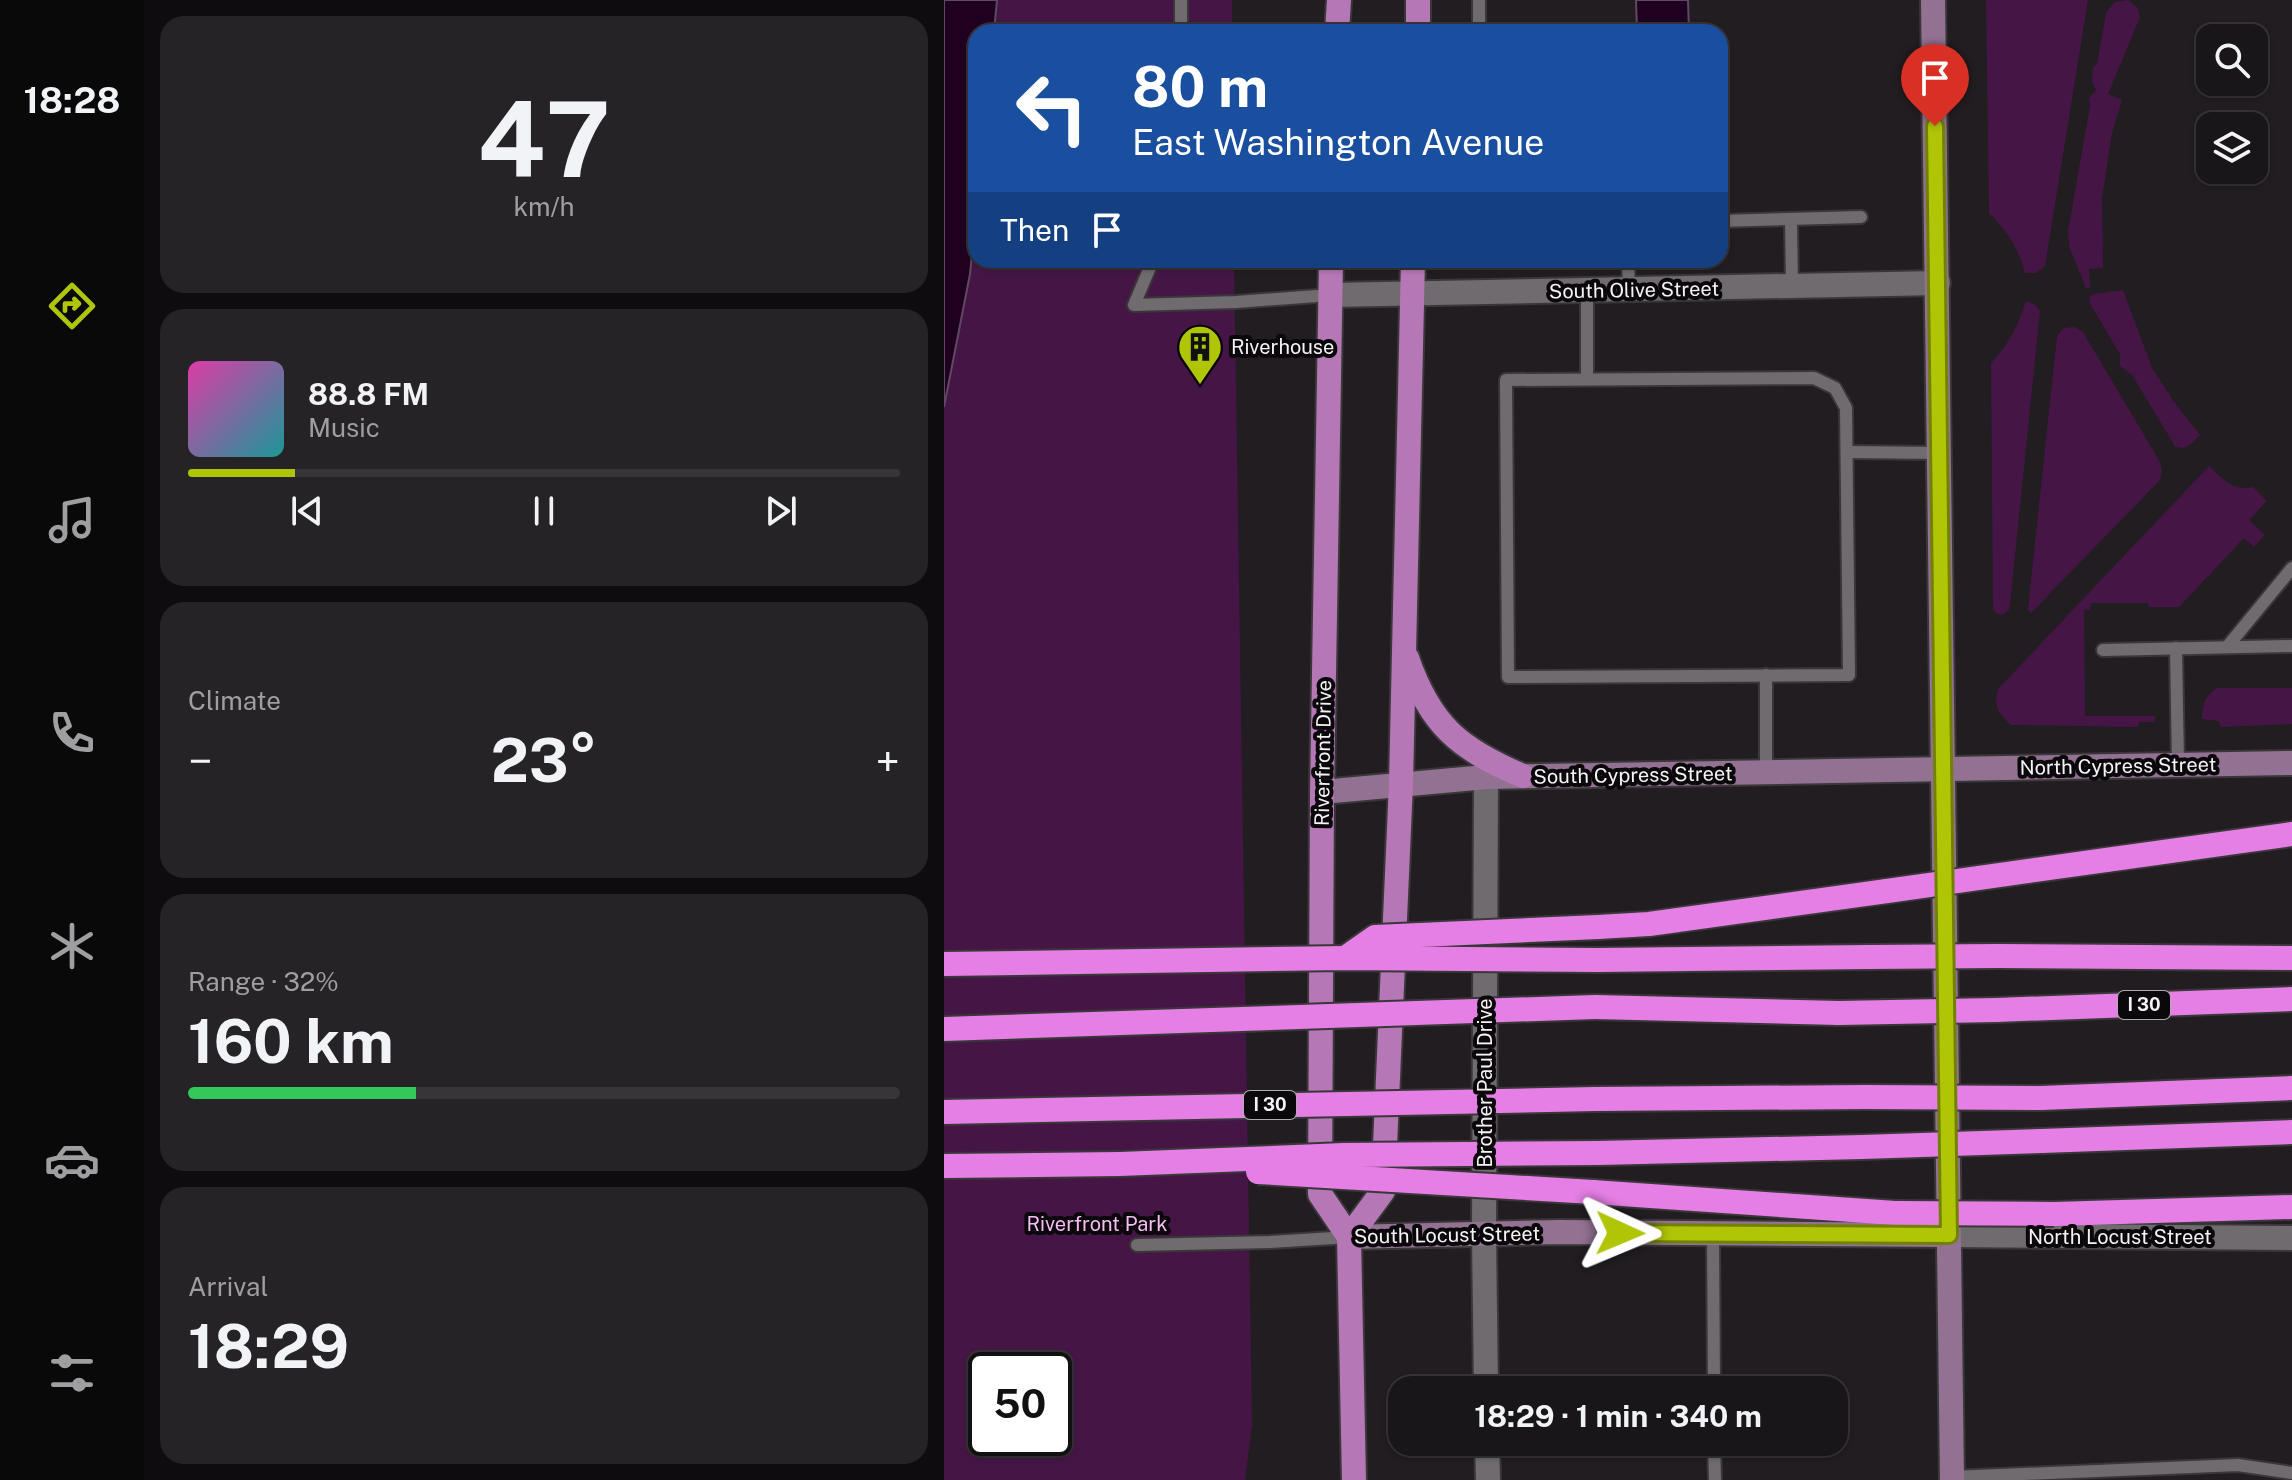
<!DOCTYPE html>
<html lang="en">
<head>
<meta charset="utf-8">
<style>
	:root { --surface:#191619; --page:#262326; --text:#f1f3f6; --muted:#9f9fa2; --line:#373538; --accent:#afc506 }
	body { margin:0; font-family:"Public Sans",sans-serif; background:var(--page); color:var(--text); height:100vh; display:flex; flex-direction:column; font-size:30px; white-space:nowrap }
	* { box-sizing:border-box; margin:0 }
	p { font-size:26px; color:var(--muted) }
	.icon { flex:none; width:44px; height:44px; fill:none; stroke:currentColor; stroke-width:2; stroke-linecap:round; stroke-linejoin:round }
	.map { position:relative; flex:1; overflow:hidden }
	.panel { display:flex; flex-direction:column; gap:16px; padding:16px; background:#0e0c0e; width:800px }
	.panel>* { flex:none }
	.guide { position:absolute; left:24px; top:24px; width:760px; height:244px; border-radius:24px; box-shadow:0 2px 6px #0004,0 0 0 2px var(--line); background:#1a4fa0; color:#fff; overflow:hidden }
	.fabs { position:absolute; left:1252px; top:24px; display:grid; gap:16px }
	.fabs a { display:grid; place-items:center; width:72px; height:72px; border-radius:16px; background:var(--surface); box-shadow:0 2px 6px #0004,0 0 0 2px var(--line); font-size:40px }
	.speed { position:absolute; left:24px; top:1352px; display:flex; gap:16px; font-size:40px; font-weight:700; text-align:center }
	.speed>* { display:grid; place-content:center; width:104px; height:104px; border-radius:50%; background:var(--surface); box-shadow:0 2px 6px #0004,0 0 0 2px var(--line); line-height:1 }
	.speed .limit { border:4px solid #111; border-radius:12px; background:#fff; color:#111 }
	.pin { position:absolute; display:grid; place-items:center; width:68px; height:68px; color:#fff; margin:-82px -34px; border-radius:50% 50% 50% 0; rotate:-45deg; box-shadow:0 0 8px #0007 }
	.pin .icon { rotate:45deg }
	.me { position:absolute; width:88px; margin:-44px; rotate:91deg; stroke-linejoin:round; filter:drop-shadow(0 0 6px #0008) }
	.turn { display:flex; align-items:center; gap:28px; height:168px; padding:0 32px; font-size:36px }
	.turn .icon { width:104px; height:104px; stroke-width:2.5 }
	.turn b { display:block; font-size:56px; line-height:68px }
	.then { display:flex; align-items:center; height:76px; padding:0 32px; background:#0003; gap:16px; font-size:30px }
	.big { font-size:60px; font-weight:700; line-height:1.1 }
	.panel .card { flex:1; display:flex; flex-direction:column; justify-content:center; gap:12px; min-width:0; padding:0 28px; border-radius:24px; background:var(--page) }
	.panel .dial { align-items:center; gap:0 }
	.dial b { font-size:104px; line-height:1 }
	.song { display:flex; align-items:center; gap:24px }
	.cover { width:96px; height:96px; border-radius:12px; background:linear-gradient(135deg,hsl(320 70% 55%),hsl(180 70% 35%)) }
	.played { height:8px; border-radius:4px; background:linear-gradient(90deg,var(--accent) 15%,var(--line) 15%) }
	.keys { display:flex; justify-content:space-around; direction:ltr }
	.heat { display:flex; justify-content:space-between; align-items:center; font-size:44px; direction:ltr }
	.charge { height:12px; border-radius:6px; background:linear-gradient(90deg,#34c759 32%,var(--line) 0) }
	.trip { position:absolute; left:444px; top:1376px; width:460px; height:80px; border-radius:24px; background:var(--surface); box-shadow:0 2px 6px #0004,0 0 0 2px var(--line); font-weight:700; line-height:80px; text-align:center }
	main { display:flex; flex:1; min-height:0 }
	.tabs { display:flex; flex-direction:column; width:144px; justify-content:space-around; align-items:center; background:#0a090a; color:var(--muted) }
	.tabs .icon { width:56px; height:56px }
	.tabs .selected { color:var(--accent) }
	.tabs b { font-size:36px; color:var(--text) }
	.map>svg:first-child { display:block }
</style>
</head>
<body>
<main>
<nav class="tabs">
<b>18:28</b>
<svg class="icon selected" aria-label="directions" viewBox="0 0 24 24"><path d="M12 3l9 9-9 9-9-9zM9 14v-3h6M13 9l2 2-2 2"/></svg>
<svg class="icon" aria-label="music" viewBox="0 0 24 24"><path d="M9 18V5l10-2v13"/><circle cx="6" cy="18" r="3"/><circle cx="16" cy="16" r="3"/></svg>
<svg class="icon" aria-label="phone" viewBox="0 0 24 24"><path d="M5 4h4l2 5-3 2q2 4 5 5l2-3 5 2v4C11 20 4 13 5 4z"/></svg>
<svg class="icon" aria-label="climate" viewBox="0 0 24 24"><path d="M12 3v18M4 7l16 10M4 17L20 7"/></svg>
<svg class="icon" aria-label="car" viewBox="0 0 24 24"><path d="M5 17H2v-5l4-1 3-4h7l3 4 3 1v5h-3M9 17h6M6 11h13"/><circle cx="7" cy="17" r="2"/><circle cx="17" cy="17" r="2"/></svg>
<svg class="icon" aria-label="filters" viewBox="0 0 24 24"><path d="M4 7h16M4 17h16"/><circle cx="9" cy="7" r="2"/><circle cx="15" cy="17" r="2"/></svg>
</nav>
<section class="panel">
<div class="card dial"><b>47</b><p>km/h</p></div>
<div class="card">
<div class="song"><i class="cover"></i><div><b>88.8 FM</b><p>Music</p></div></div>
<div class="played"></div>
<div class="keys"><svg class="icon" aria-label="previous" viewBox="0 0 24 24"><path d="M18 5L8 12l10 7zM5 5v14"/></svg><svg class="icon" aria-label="pause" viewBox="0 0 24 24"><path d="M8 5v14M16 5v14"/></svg><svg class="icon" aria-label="next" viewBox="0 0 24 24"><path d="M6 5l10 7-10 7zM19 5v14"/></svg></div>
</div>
<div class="card"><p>Climate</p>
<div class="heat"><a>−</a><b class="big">23°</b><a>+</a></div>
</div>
<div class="card"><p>Range · 32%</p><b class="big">160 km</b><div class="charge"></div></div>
<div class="card"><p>Arrival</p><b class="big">18:29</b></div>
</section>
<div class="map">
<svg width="1348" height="1480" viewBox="0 0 1348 1480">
	<rect width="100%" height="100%" fill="#211d21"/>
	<g fill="#451645" fill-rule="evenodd">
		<polygon points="53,0 288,0 288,32 50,32"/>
		<path d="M1042,0H1144L1101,266L1092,273H1081C1074,248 1064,232 1045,213Z"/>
		<polygon points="1184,0 1193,7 1196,17 1164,94 1178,100 1168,133 1158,198 1159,268 1145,269 1146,288 1142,288 1125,246 1124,231 1146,106 1145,98 1152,90 1148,82 1149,68 1153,64 1162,13 1171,2"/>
		<path d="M32,213V260H290L308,1425L301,1480H0V407L26,275ZM42,1370H110V1438H42Z"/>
		<path d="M1179,290L1208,368L1230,402L1256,435C1249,442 1243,452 1231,446L1188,375L1176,366V354L1145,302L1146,296L1150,294Z"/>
		<path d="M1082,301L1092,305L1096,311L1066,604L1065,610L1058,615L1052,613L1049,609L1047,363C1065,344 1074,326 1082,301Z"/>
		<polygon points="1130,327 1139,332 1216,462 1218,472 1215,481 1087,613 1084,609 1113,336 1120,328"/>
		<path d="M1265,466C1279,479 1289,492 1309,487L1323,501L1305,520L1321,535L1310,547L1300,538L1235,607H1205L1204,603H1147L1146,610H1140L1141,716H1211V722H1195L1194,727L1067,725C1055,715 1048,704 1055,688Z"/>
		<path d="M1273,688H1348V724L1276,727L1275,721L1258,719C1258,705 1261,696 1273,688Z"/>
	</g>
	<g fill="#200021" stroke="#604960" stroke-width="2">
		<polygon points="0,0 53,0 50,32 32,32 32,213 26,274 0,407"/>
		<polygon points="692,0 744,0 745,32 693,32"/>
	</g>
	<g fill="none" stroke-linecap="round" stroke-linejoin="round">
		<g stroke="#3a3739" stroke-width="16">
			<g id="lane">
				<polyline points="237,0 237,32"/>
				<polyline points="535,32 535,0"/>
				<polyline points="847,219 848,286"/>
				<polyline points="776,221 917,217"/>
				<polyline points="209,260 190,305 292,302 386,295"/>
				<polyline points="684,260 685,290"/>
				<polyline points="643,291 643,379"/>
				<polygon points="870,378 891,388 902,408 905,675 564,677 562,380"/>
				<polyline points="903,452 996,453"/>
				<polyline points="1283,647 1348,568"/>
				<polyline points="1232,648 1234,765"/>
				<polyline points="1159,650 1348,646"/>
				<polyline points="822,675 822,773"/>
				<polyline points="769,1234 770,1390"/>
				<polyline points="193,1245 326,1242 405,1237"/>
				<polyline points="770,1442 771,1480"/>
				<polyline points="1008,1477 1294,1465 1348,1473"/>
			</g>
		</g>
		<g stroke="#3a3739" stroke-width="28">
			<g id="street">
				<polyline points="386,295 994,283"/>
				<polyline points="1005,1235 1348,1238"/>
				<polyline points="542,1390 540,1235 542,777"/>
				<polyline points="543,1442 544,1480"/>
			</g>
		</g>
		<g stroke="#3a3739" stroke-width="28">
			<g id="secondary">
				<polyline points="989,0 1008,1480"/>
				<polyline points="378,792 542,777 1348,763"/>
				<polyline points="405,1237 615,1232 1005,1235"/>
			</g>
		</g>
		<g stroke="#3a3739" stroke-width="28">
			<g id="primary">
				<polyline points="474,0 474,32"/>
				<polyline points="393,32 395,0"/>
				<polyline points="387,260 378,792 376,1194 405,1237 410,1480"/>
				<path d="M463,658C486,725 515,749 579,776"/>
				<polyline points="405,1237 439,1191 457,783 469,260"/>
			</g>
		</g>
		<g stroke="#3a3739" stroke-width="28">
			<g id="highway">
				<polyline points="1162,860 1348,834"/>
				<polyline points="654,927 705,924 943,891"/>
				<polyline points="1054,956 1348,958"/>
				<polyline points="653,960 924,957"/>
				<polyline points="651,1007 895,1013"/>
				<polyline points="1052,1010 1348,999"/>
				<polyline points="1097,1098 1348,1088"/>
				<polyline points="651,1099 920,1097"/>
				<polyline points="1097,1141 1348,1132"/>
				<polyline points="653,1153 918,1147"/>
				<polyline points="0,1166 176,1164"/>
				<polyline points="649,1192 951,1213"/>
				<polyline points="1110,1214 1348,1207"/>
			</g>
		</g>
		<use href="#lane" stroke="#6f6b6f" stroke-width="12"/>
		<use href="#street" stroke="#6f6b6f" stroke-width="24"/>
		<use href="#secondary" stroke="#937192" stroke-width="24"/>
		<use href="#primary" stroke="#b677b6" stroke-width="24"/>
		<use href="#highway" stroke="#e67fe5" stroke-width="24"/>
		<g stroke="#3a3739" stroke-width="28" stroke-linecap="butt">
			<g id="highway-bridge">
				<polyline points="943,891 1162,860"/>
				<polyline points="924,957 1054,956"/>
				<polyline points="401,958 431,937 654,927"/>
				<polyline points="0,964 401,958 653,960"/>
				<polyline points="895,1013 1052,1010"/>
				<polyline points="0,1029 651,1007"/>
				<polyline points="920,1097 1097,1098"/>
				<polyline points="0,1112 651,1099"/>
				<polyline points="918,1147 1097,1141"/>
				<polyline points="176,1164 400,1155 653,1153"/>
				<polyline points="314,1172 649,1192"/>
				<polyline points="951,1213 1110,1214"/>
			</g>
		</g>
		<use href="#highway-bridge" stroke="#e67fe5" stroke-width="24"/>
	</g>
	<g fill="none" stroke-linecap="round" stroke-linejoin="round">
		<g stroke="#728004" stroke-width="20">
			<polyline id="route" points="676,1233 1005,1235 991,126"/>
		</g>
		<use href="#route" stroke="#afc506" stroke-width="14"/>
	</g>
	<defs>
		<g id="building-pin" transform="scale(2.3)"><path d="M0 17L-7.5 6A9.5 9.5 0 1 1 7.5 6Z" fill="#afc506" stroke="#0a080a"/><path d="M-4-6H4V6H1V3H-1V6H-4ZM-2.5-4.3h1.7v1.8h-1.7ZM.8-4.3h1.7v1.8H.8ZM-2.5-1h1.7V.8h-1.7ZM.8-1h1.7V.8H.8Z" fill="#111"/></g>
	</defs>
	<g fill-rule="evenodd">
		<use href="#building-pin" x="256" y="347"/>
	</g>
	<g text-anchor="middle" stroke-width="8" stroke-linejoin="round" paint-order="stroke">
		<g fill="#0a080a" stroke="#aeacae" stroke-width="2">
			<rect x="1174" y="991" width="52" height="28" rx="6"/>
			<rect x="300" y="1091" width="52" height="28" rx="6"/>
		</g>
		<g font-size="18" font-weight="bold" fill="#f5f2f4">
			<text x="1200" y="1011">I 30</text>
			<text x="326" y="1111">I 30</text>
		</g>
		<g font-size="20" fill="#f5f2f4" stroke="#0a080a">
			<text transform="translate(690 290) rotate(-1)" y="7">South Olive Street</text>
			<text transform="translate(379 753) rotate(-89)" y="7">Riverfront Drive</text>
			<text transform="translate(1174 766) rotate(-1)" y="7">North Cypress Street</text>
			<text transform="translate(689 775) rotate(-1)" y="7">South Cypress Street</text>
			<text transform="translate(541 1083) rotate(-90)" y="7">Brother Paul Drive</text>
			<text transform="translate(503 1235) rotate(-1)" y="7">South Locust Street</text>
			<text x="1176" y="1244">North Locust Street</text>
		</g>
		<g font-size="20" fill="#f5f2f4" stroke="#0a080a" text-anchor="start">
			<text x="287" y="354">Riverhouse</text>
		</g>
		<g font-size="20" fill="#f8baf6" stroke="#0a080a">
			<text x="153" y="1231">Riverfront Park</text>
		</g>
	</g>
</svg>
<div class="fabs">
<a><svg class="icon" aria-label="search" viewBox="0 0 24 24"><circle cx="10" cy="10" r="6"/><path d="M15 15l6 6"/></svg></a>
<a><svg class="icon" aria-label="layers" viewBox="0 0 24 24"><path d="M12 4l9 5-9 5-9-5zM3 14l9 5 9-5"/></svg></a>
</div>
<div class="speed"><div class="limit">50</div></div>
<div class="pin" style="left:991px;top:126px;background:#d93025"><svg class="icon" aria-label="arrive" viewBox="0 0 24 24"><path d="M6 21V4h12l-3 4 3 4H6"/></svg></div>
<svg class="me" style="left:676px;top:1233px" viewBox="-20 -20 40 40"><path d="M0-17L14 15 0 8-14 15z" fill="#afc506" stroke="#fff" stroke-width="4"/></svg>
<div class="trip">18:29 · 1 min · 340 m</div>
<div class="guide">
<div class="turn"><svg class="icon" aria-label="left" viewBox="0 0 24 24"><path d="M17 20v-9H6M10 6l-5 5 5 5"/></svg><div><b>80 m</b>East Washington Avenue</div></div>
<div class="then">Then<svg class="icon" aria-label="arrive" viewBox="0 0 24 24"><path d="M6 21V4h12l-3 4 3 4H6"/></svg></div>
</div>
</div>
</main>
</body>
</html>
